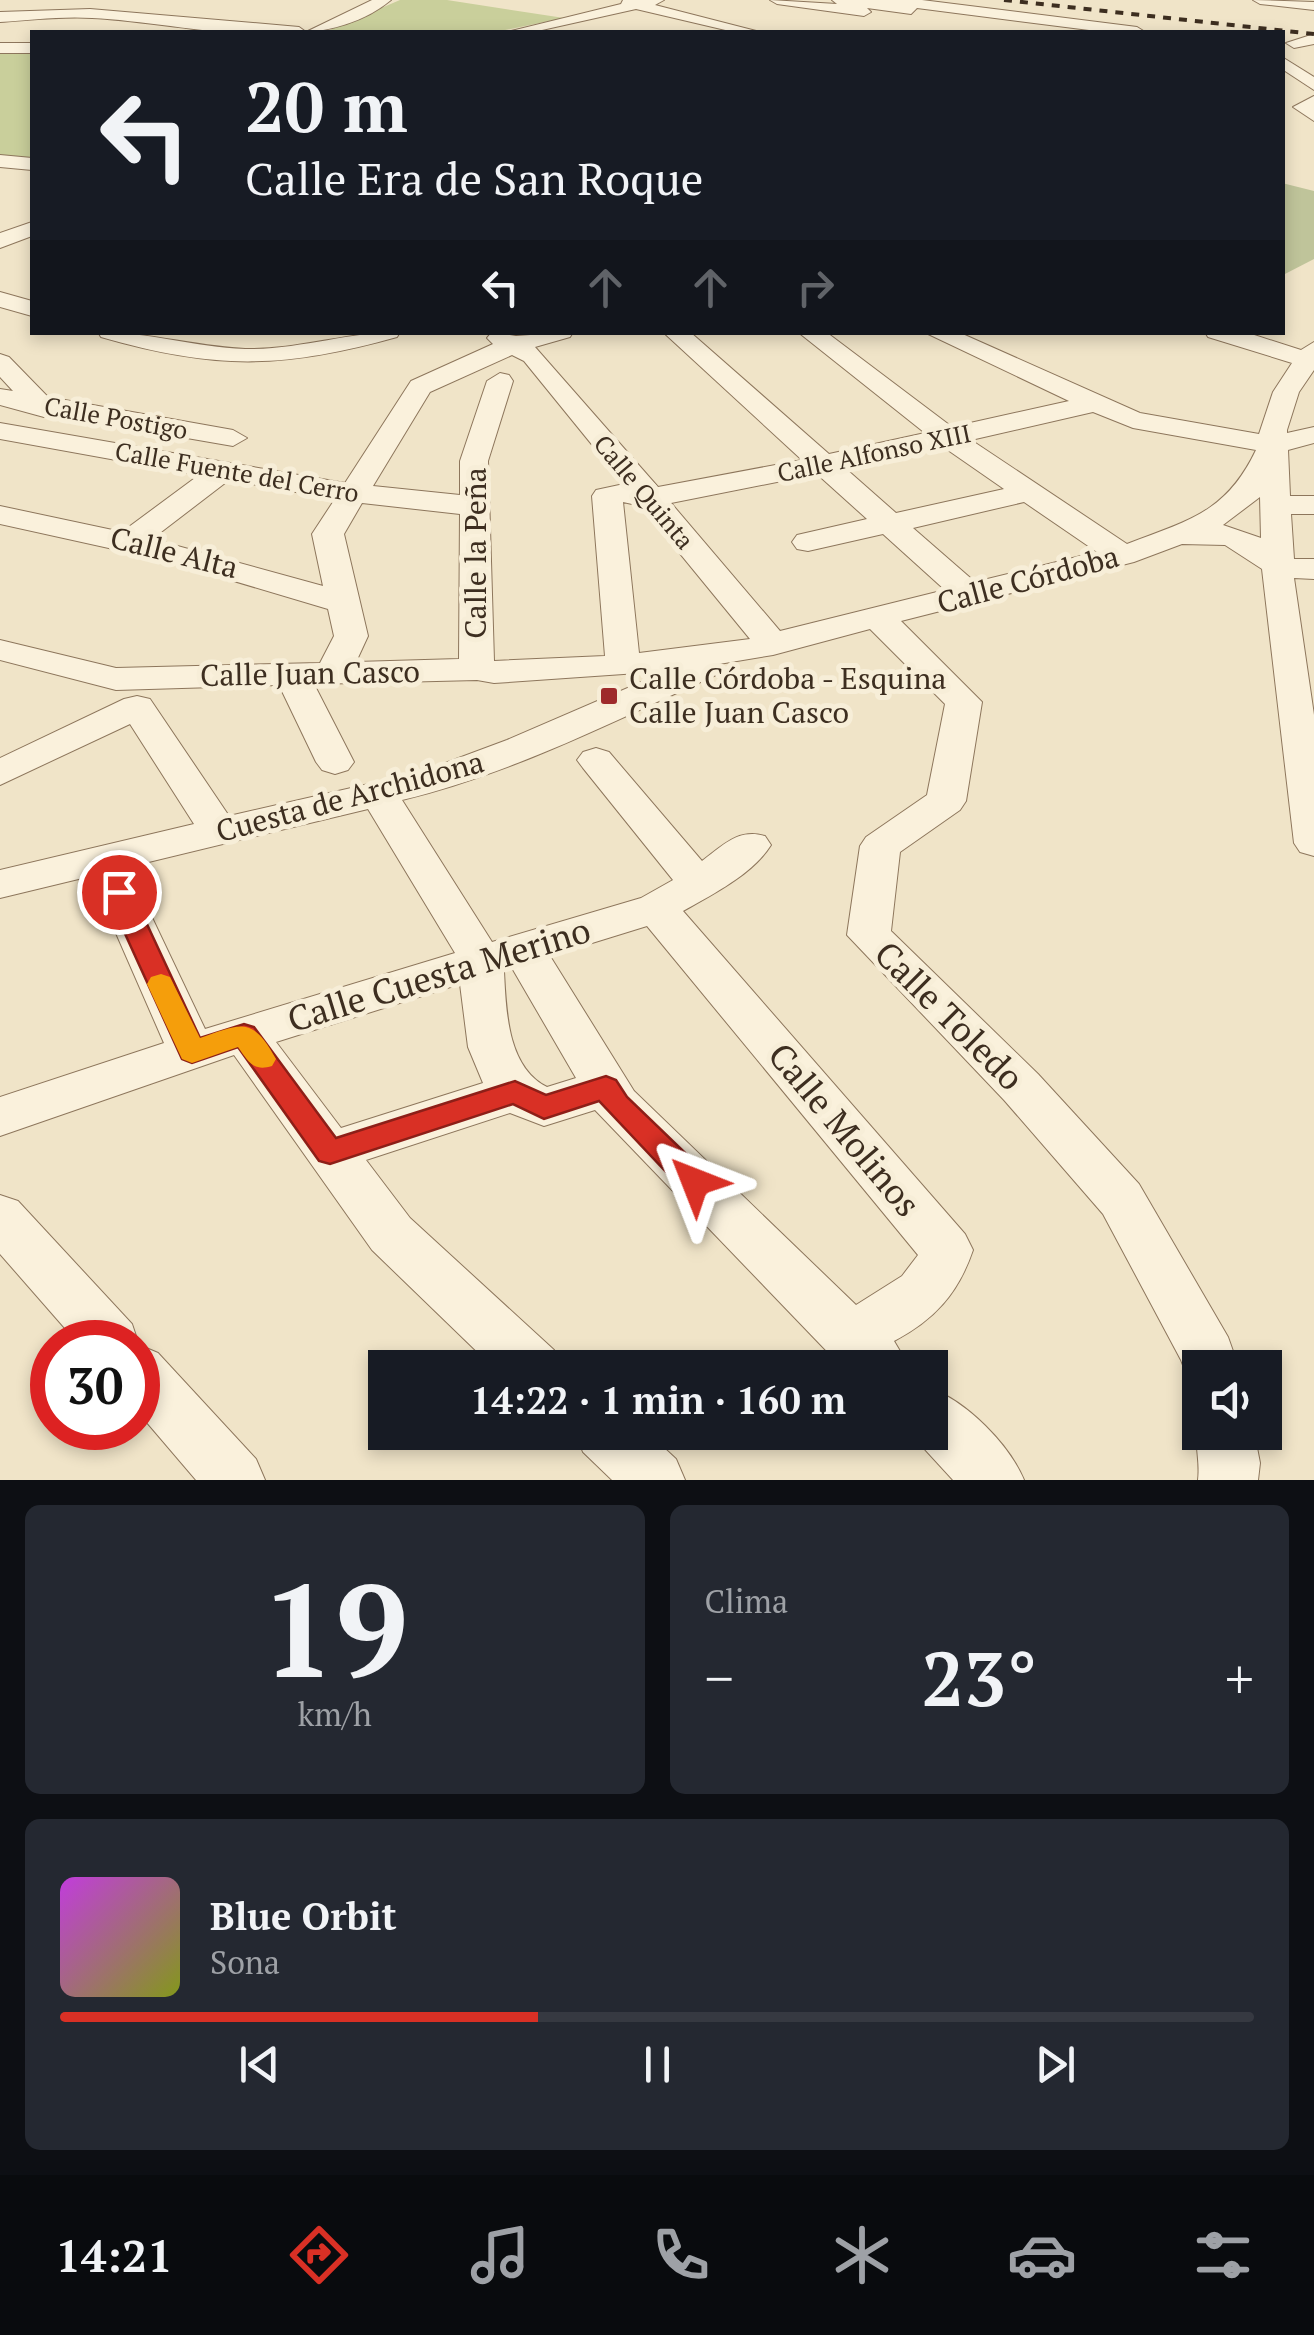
<!DOCTYPE html>
<html lang="es">
<head>
<meta charset="utf-8">
<style>
	:root { --surface:#171b24; --page:#242831; --text:#f1f3f6; --muted:#9ea1a6; --line:#363941; --accent:#d93025 }
	body { margin:0; font-family:"PT Serif",serif; background:var(--page); color:var(--text); height:100vh; display:flex; flex-direction:column; font-size:38px; white-space:nowrap }
	* { box-sizing:border-box; margin:0 }
	p { font-size:32px; color:var(--muted) }
	.icon { flex:none; width:55px; height:55px; fill:none; stroke:currentColor; stroke-width:2; stroke-linecap:round; stroke-linejoin:round }
	.map { position:relative; height:1480px; overflow:hidden }
	.drawer { display:flex; flex-direction:column; gap:25px; padding:25px; background:#0d0f14; flex:1 }
	.drawer>* { flex:none }
	.guide { position:absolute; left:30px; top:30px; width:1255px; height:305px; border-radius:0px; box-shadow:0 5px 15px #0003; background:#171b24; color:var(--text); overflow:hidden }
	.fabs { position:absolute; left:1182px; top:1350px; display:grid; gap:20px }
	.fabs a { display:grid; place-items:center; width:100px; height:100px; border-radius:0px; background:var(--surface); box-shadow:0 5px 15px #0003; font-size:50px }
	.speed { position:absolute; left:30px; top:1320px; display:flex; gap:20px; font-size:50px; font-weight:700; text-align:center }
	.speed>* { display:grid; place-content:center; width:130px; height:130px; border-radius:50%; background:var(--surface); box-shadow:0 5px 15px #0003; line-height:1 }
	.speed .limit { border:15px solid #d22; background:#fff; color:#111 }
	.pin { position:absolute; display:grid; place-items:center; width:85px; height:85px; color:#fff; margin:-42px; border:5px solid #fff; border-radius:50%; box-shadow:0 2px 10px #0007 }
	.me { position:absolute; width:110px; margin:-55px; rotate:315deg; stroke-linejoin:round; filter:drop-shadow(0 0 8px #0008) }
	.turn { display:flex; align-items:center; gap:35px; height:210px; padding:0 50px; font-size:45px }
	.turn .icon { width:130px; height:130px; stroke-width:2.5 }
	.turn b { display:block; font-size:70px; line-height:85px }
	.lanes { display:flex; align-items:center; height:95px; padding:0 50px; background:#0003; justify-content:center; gap:50px; direction:ltr }
	.lanes .off { opacity:.35 }
	.big { font-size:75px; font-weight:600; line-height:1.1 }
	.drawer .tile { flex:1; display:flex; flex-direction:column; justify-content:center; gap:15px; min-width:0; padding:0 35px; border-radius:15px; background:var(--page) }
	.drawer .dial { align-items:center; gap:0 }
	.dial b { font-size:130px; line-height:1 }
	.song { display:flex; align-items:center; gap:30px }
	.cover { width:120px; height:120px; border-radius:15px; background:linear-gradient(135deg,hsl(290 70% 55%),hsl(70 70% 35%)) }
	.played { height:10px; border-radius:5px; background:linear-gradient(90deg,var(--accent) 40%,var(--line) 40%) }
	.keys { display:flex; justify-content:space-around; direction:ltr }
	.heat { display:flex; justify-content:space-between; align-items:center; font-size:55px; direction:ltr }
	.drawer .tiles { flex:1; display:grid; gap:25px; grid-template-columns:1fr 1fr }
	.tile:last-child { grid-column:span 2 }
	.trip { position:absolute; left:368px; top:1350px; width:580px; height:100px; border-radius:0px; background:var(--surface); box-shadow:0 5px 15px #0003; font-weight:600; line-height:100px; text-align:center }
	.dock { display:flex; height:160px; justify-content:space-around; align-items:center; background:#090b0e; color:var(--muted) }
	.dock .icon { width:70px; height:70px }
	.dock .active { color:var(--accent) }
	.dock b { font-size:45px; color:var(--text) }
	.map>svg:first-child { display:block }
</style>
</head>
<body>
<div class="map">
<svg width="1314" height="1480" viewBox="0 0 1314 1480">
	<rect width="100%" height="100%" fill="#f0e4c8"/>
	<g fill="#c9cf9b">
		<polygon points="400,0 447,0 564,18 496,32 325,32"/>
		<polygon points="0,52 32,53 32,169 0,160"/>
	</g>
	<polygon fill="#bfc49a" points="1282,183 1314,191 1314,259 1283,275"/>
	<g fill="none" stroke-linecap="round" stroke-linejoin="round">
		<g stroke="#8d765c" stroke-width="2">
			<g id="minor">
				<path d="M372,0H391C317,62 182,22 92,18C62,16 30,20 0,22V12L90,9L299,27L306,32Z"/>
				<polygon points="623,0 664,0 655,5 760,32 734,32 636,9 533,32 507,32 621,4"/>
				<polygon points="770,0 837,4 832,0 922,0 1137,27 1145,32 1105,32 917,8 911,14 867,8 871,12 864,16 777,4"/>
				<polygon points="1253,0 1314,2 1314,10 1260,4"/>
				<polygon points="1314,34 1314,44 1294,48 1286,43"/>
				<rect x="0" y="43" width="32" height="10"/>
				<polygon points="1282,57 1314,77 1314,90 1282,69"/>
				<polygon points="1314,96 1314,121 1293,107"/>
				<polygon points="0,155 32,158 32,170 0,167"/>
				<polygon points="32,222 32,236 0,248 0,233"/>
				<polygon points="0,292 32,301 32,316 0,307"/>
				<path d="M98,332C148,332 195,347 245,349C298,350 348,332 400,332L397,337C283,369 215,370 101,337Z"/>
				<path d="M492,332L516,336L573,332L570,337L535,347L658,487L802,460L663,332H690L829,454L925,433L798,332H826L952,427L1069,401L924,332H958L1140,413L1259,434L1273,392L1292,363L1208,337L1205,332H1245L1301,350L1314,342V370L1299,392L1287,430V433L1314,427V443L1288,450L1290,496H1314V514H1291L1294,559H1314V579L1294,578L1314,715V856L1300,852L1294,843L1262,569L1225,545L1182,544L1134,562L901,621L982,702L966,801L960,810L900,852L891,931L1038,1074L1139,1184L1228,1337L1239,1368H1200V1390L1191,1386L1181,1360L1103,1214L1004,1100L847,935L860,846L866,837L927,795L945,704L870,629L773,655L719,664L722,668L716,675C614,721 511,774 402,800L492,942L641,898L673,880L583,768L577,760L583,752L596,748L609,752L702,861C723,845 739,828 765,836L771,845C753,874 712,895 683,911L965,1234L973,1250C958,1294 934,1320 894,1341L910,1368H843L595,1110L544,1126L510,1113L366,1160L410,1218L554,1350L562,1368H494L372,1250L234,1055L0,1136V1097L164,1043L91,876L0,898V870L194,824L130,724L0,785V758L124,699L137,696L150,699L229,816L421,772L507,740L667,671L494,683L477,680L314,684L354,762L348,770L335,774L322,770L316,762L279,685L116,690L0,660V640L116,668L320,663L334,636L328,609L163,560L0,524V506L122,532L199,475L0,439V423L345,483L411,381L493,344L487,338ZM512,355L524,361L624,484L596,490L592,496L605,656L494,661L488,461L513,381L509,375L500,373L487,381L460,461V495L373,486L430,392ZM1093,412L1133,428L1256,450C1226,513 1189,520 1127,544L971,440ZM942,446L1004,489L896,513L845,468ZM817,474L867,519L797,535L792,542L797,549L808,551L883,534L945,590L780,631L671,503ZM229,480L335,499L312,534L323,586L152,539ZM1260,497L1261,538L1223,525ZM623,502L641,506L750,639L639,653ZM1024,502L1097,552L975,582L913,528ZM362,503L460,514L459,659L356,662L368,636L344,534ZM368,809L455,953L205,1029L128,867ZM647,926L918,1255L902,1276L856,1305L634,1091L550,956ZM512,968L576,1078L547,1087C507,1067 506,1010 504,971ZM460,984L468,1047L483,1083L341,1128L276,1042Z"/>
				<polygon points="0,354 9,357 48,397 233,430 247,438 233,446 54,415 44,417 0,405 0,389 13,391 0,377"/>
				<polygon points="0,1195 18,1201 132,1324 139,1345 158,1353 256,1459 265,1480 196,1480 138,1412 138,1342 77,1342 0,1254"/>
				<path d="M930,1388C967,1402 1009,1444 1024,1480H953L909,1432H930Z"/>
				<path d="M1200,1420V1432H1254L1260,1463L1258,1480H1198C1201,1459 1192,1439 1200,1420Z"/>
				<polygon points="575,1432 647,1432 676,1459 685,1480 612,1480 583,1452"/>
			</g>
		</g>
		<use href="#minor" fill="#faf1dc" fill-rule="evenodd"/>
		<polyline stroke="#3d2e20" stroke-width="4" stroke-dasharray="8 8" stroke-linecap="butt" points="1004,0 1314,34"/>
	</g>
	<polygon fill="#d93025" stroke="#8d1f18" stroke-width="2.5" points="119,884 132,892 200,1038 244,1024 254,1027 336,1138 515,1081 546,1095 606,1076 616,1080 627,1097 706,1173 710,1182 706,1191 695,1195 684,1191 599,1101 544,1119 513,1104 330,1164 319,1161 238,1047 192,1063 182,1059 106,892"/>
	<path fill="#f59e0b" d="M161,974L170,977L200,1038C241,1024 252,1015 276,1059L272,1066C253,1072 248,1061 238,1047L192,1063L182,1059L147,984L151,977Z"/>
	<rect fill="#9e2a2b" stroke="#f7eed8" stroke-width="4" x="599" y="686" width="20" height="20" rx="5"/>
	<g text-anchor="middle" stroke-width="10" stroke-linejoin="round" paint-order="stroke">
		<g font-size="25" fill="#3d2e20" stroke="#f7eed8">
			<text transform="translate(116 418) rotate(10)" y="9">Calle Postigo</text>
			<text transform="translate(874 453) rotate(-12)" y="9">Calle Alfonso XIII</text>
			<text transform="translate(237 472) rotate(10)" y="9">Calle Fuente del Cerro</text>
			<text transform="translate(644 492) rotate(50)" y="9">Calle Quinta</text>
		</g>
		<g font-size="30" fill="#3d2e20" stroke="#f7eed8">
			<text transform="translate(174 553) rotate(14)" y="10">Calle Alta</text>
			<text transform="translate(476 553) rotate(-90)" y="10">Calle la Peña</text>
			<text transform="translate(1028 580) rotate(-15)" y="10">Calle Córdoba</text>
			<text transform="translate(310 674) rotate(-1)" y="10">Calle Juan Casco</text>
			<text transform="translate(350 797) rotate(-15)" y="10">Cuesta de Archidona</text>
		</g>
		<g font-size="30" fill="#3d2e20" stroke="#f7eed8" text-anchor="start">
			<text x="629" y="689">Calle Córdoba - Esquina<tspan x="629" dy="34">Calle Juan Casco</tspan></text>
		</g>
		<g font-size="35" fill="#3d2e20" stroke="#f7eed8">
			<text transform="translate(439 975) rotate(-17)" y="12">Calle Cuesta Merino</text>
			<text transform="translate(949 1016) rotate(45)" y="12">Calle Toledo</text>
			<text transform="translate(844 1130) rotate(50)" y="12">Calle Molinos</text>
		</g>
	</g>
</svg>
<div class="fabs">
<a><svg class="icon" aria-label="sound" viewBox="0 0 24 24"><path d="M4 9h4l5-4v14l-5-4H4zM17 9q2 3 0 6"/></svg></a>
</div>
<div class="speed"><div class="limit">30</div></div>
<div class="pin" style="left:119px;top:892px;background:#d93025"><svg class="icon" aria-label="arrive" viewBox="0 0 24 24"><path d="M6 21V4h12l-3 4 3 4H6"/></svg></div>
<svg class="me" style="left:695px;top:1182px" viewBox="-20 -20 40 40"><path d="M0-17L14 15 0 8-14 15z" fill="#d93025" stroke="#fff" stroke-width="4"/></svg>
<div class="trip">14:22 · 1 min · 160 m</div>
<div class="guide">
<div class="turn"><svg class="icon" aria-label="left" viewBox="0 0 24 24"><path d="M17 20v-9H6M10 6l-5 5 5 5"/></svg><div><b>20 m</b>Calle Era de San Roque</div></div>
<div class="lanes"><svg class="icon" aria-label="left" viewBox="0 0 24 24"><path d="M17 20v-9H6M10 6l-5 5 5 5"/></svg><svg class="icon off" aria-label="ahead" viewBox="0 0 24 24"><path d="M12 20V5M6 11l6-6 6 6"/></svg><svg class="icon off" aria-label="ahead" viewBox="0 0 24 24"><path d="M12 20V5M6 11l6-6 6 6"/></svg><svg class="icon off" aria-label="right" viewBox="0 0 24 24"><path d="M7 20v-9h11M14 6l5 5-5 5"/></svg></div>
</div>
</div>
<section class="drawer">
<div class="tiles">
<div class="tile dial"><b>19</b><p>km/h</p></div>
<div class="tile"><p>Clima</p>
<div class="heat"><a>−</a><b class="big">23°</b><a>+</a></div>
</div>
<div class="tile">
<div class="song"><i class="cover"></i><div><b>Blue Orbit</b><p>Sona</p></div></div>
<div class="played"></div>
<div class="keys"><svg class="icon" aria-label="previous" viewBox="0 0 24 24"><path d="M18 5L8 12l10 7zM5 5v14"/></svg><svg class="icon" aria-label="pause" viewBox="0 0 24 24"><path d="M8 5v14M16 5v14"/></svg><svg class="icon" aria-label="next" viewBox="0 0 24 24"><path d="M6 5l10 7-10 7zM19 5v14"/></svg></div>
</div>
</div>
</section>
<nav class="dock">
<b>14:21</b>
<svg class="icon active" aria-label="directions" viewBox="0 0 24 24"><path d="M12 3l9 9-9 9-9-9zM9 14v-3h6M13 9l2 2-2 2"/></svg>
<svg class="icon" aria-label="music" viewBox="0 0 24 24"><path d="M9 18V5l10-2v13"/><circle cx="6" cy="18" r="3"/><circle cx="16" cy="16" r="3"/></svg>
<svg class="icon" aria-label="phone" viewBox="0 0 24 24"><path d="M5 4h4l2 5-3 2q2 4 5 5l2-3 5 2v4C11 20 4 13 5 4z"/></svg>
<svg class="icon" aria-label="climate" viewBox="0 0 24 24"><path d="M12 3v18M4 7l16 10M4 17L20 7"/></svg>
<svg class="icon" aria-label="car" viewBox="0 0 24 24"><path d="M5 17H2v-5l4-1 3-4h7l3 4 3 1v5h-3M9 17h6M6 11h13"/><circle cx="7" cy="17" r="2"/><circle cx="17" cy="17" r="2"/></svg>
<svg class="icon" aria-label="filters" viewBox="0 0 24 24"><path d="M4 7h16M4 17h16"/><circle cx="9" cy="7" r="2"/><circle cx="15" cy="17" r="2"/></svg>
</nav>
</body>
</html>
